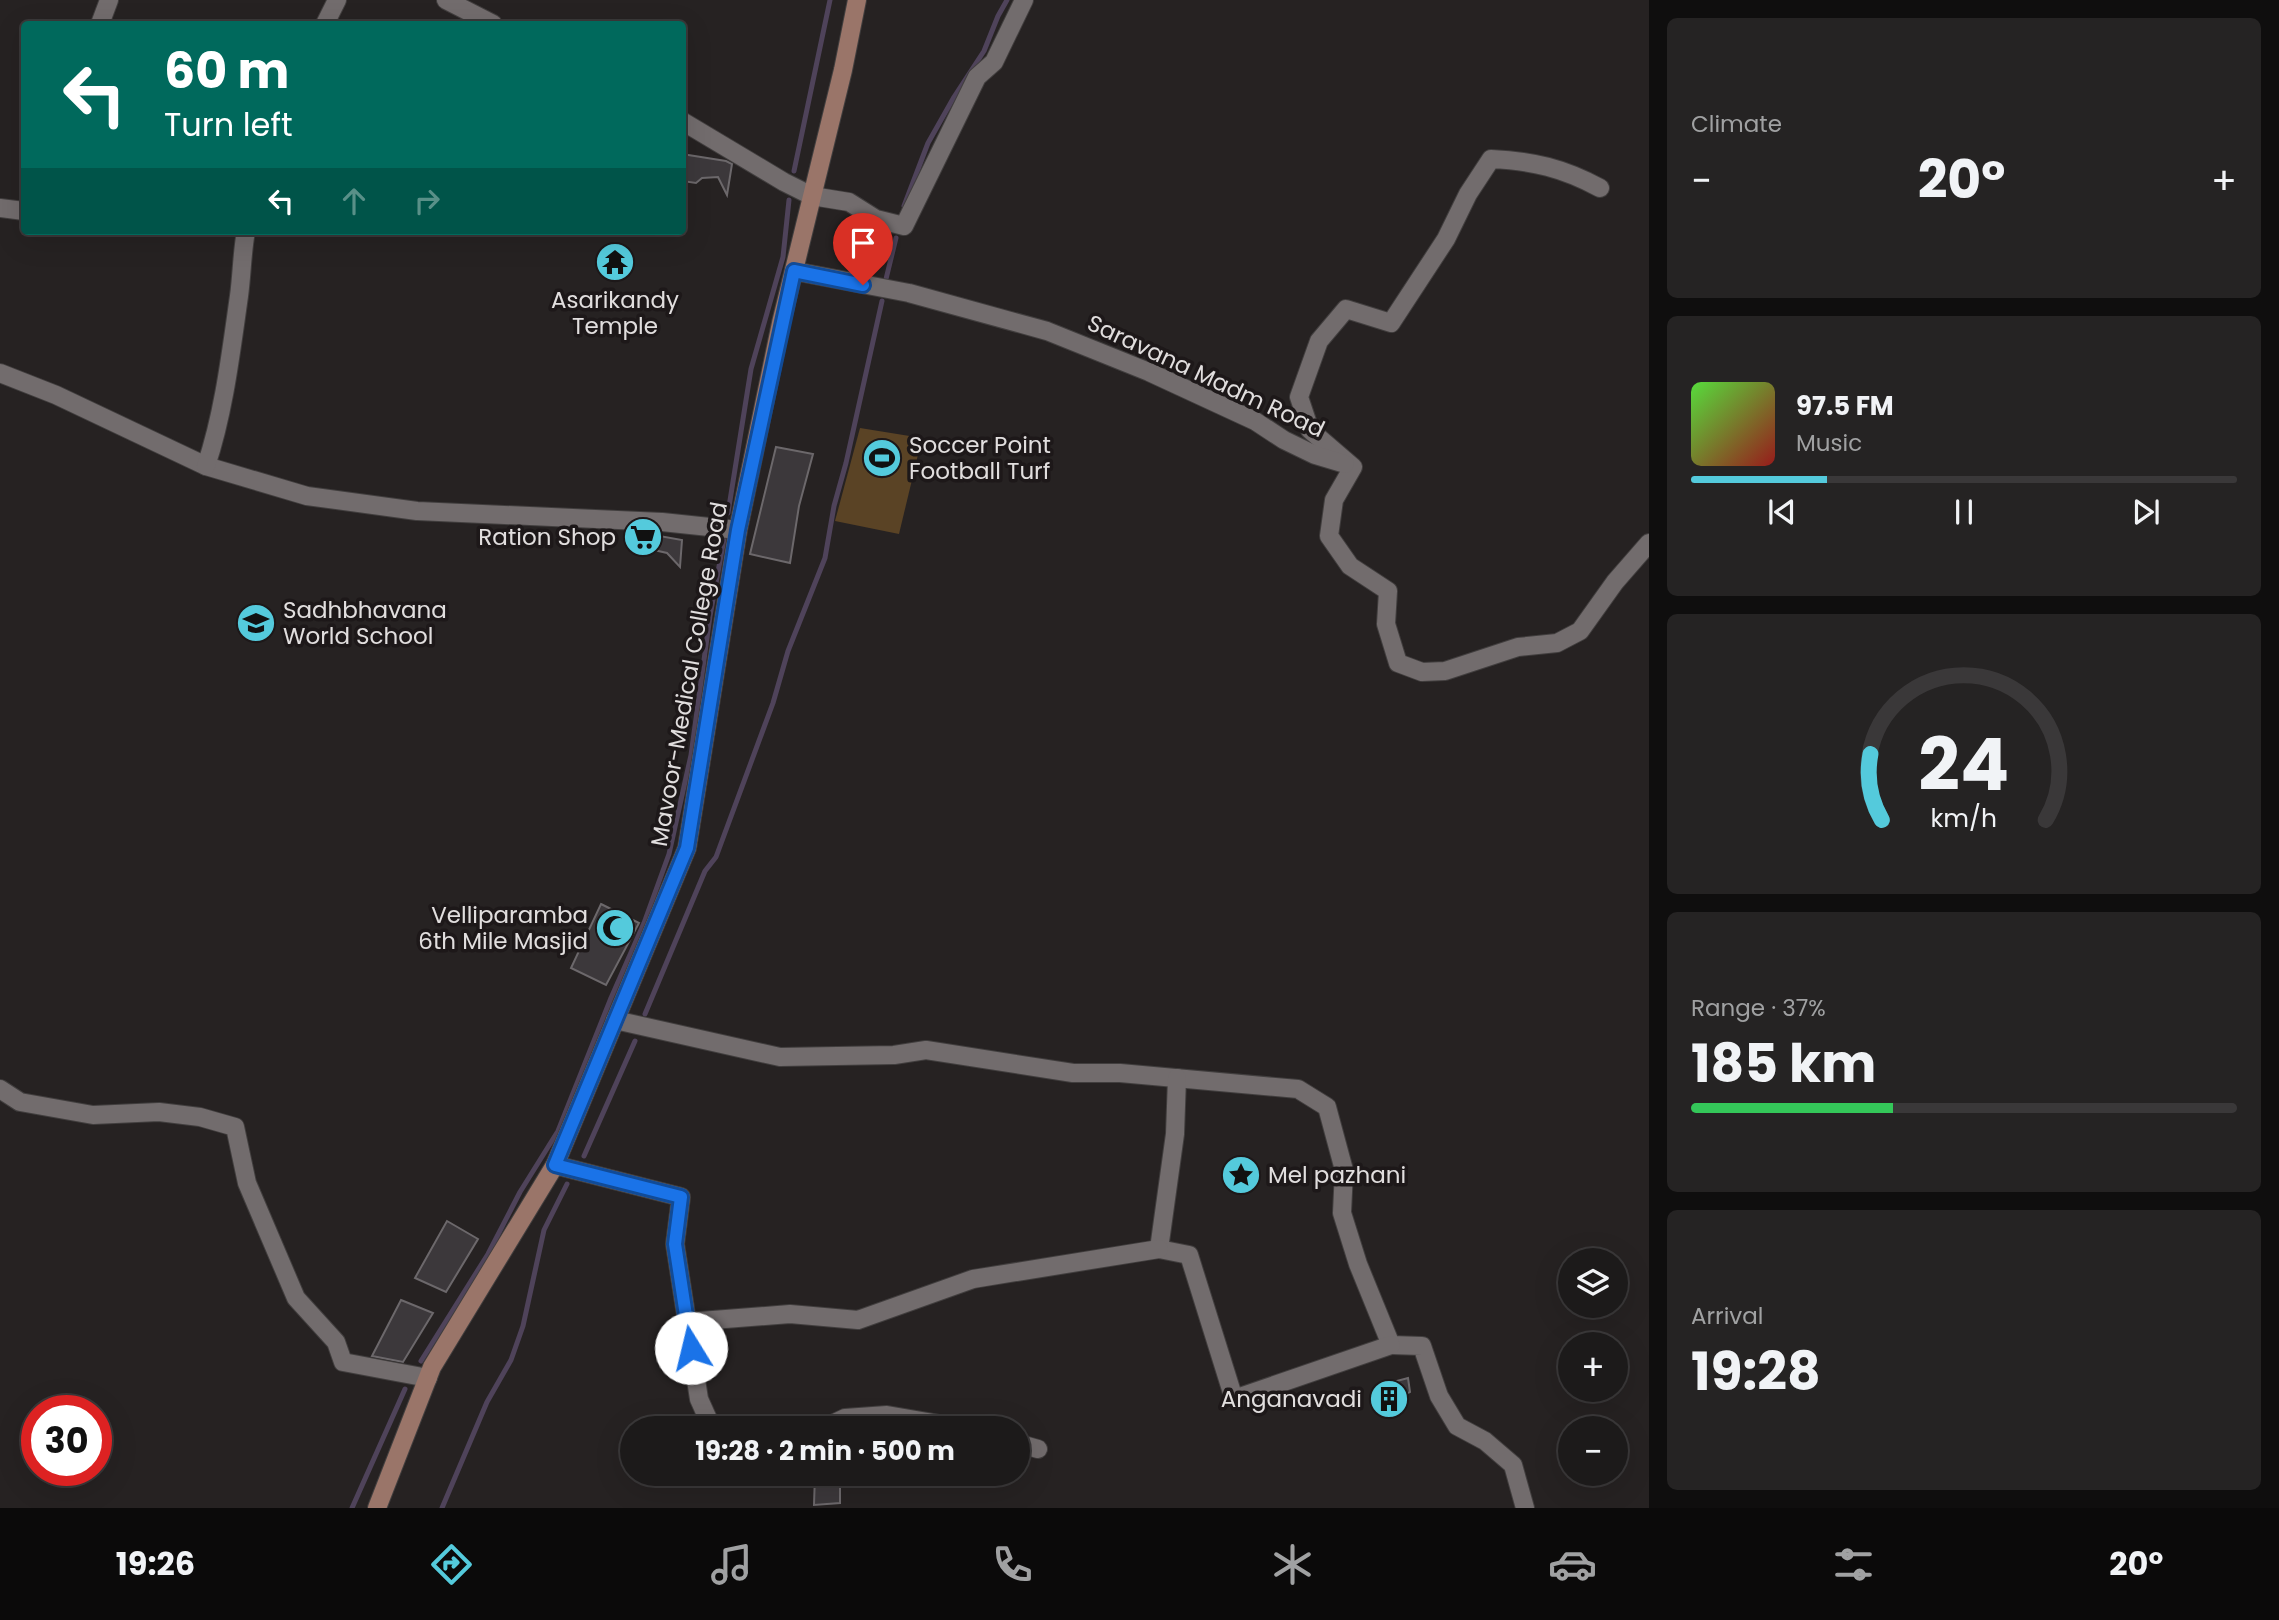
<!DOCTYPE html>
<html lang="en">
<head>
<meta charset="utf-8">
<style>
	:root { --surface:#1c1a1a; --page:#252323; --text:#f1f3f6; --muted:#a0a1a2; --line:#3a3839; --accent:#54cadc }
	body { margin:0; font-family:Poppins,sans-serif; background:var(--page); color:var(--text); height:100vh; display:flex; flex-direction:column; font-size:26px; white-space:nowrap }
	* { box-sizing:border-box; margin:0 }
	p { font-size:23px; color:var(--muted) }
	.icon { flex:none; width:38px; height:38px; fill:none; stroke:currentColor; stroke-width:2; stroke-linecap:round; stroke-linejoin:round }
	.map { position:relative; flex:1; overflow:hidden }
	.panel { display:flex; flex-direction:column; gap:18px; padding:18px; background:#0f0e0e; width:630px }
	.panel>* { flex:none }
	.top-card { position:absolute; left:21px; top:21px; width:665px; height:214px; border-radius:7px; box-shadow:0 7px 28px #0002,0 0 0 2px var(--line); background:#00695c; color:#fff; overflow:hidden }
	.controls { position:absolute; left:1558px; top:1248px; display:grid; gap:14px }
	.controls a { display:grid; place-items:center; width:70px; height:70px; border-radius:50%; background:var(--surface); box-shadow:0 7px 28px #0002,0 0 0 2px var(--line); font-size:35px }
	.speed { position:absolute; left:21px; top:1395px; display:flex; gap:14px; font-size:35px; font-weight:700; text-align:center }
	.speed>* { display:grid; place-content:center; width:91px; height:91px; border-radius:50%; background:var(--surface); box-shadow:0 7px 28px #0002,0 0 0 2px var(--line); line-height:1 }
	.speed .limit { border:10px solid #d22; background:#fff; color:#111 }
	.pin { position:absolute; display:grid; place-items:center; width:60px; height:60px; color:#fff; margin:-72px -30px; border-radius:50% 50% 50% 0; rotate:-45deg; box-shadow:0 0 7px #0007 }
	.pin .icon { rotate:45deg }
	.me { position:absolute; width:77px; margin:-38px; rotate:351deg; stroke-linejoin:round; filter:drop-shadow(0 0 5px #0008) }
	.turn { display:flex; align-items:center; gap:24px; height:147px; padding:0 28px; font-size:32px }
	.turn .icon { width:91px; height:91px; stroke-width:2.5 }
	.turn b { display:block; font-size:49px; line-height:60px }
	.lanes { display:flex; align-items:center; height:66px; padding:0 28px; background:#0003; justify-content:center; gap:35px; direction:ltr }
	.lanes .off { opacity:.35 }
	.big { font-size:52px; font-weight:700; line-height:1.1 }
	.panel .widget { flex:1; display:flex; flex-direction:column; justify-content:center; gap:10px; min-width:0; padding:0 24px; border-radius:10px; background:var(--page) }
	.panel .dial { align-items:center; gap:0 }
	.dial svg { height:182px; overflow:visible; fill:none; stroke:var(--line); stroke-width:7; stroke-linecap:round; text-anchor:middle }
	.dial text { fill:var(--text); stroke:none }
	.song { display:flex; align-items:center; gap:21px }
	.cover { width:84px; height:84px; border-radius:10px; background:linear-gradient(135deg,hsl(110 70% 55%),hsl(0 70% 35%)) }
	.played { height:7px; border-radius:4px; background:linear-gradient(90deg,var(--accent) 25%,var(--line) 25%) }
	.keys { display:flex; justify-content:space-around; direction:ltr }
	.heat { display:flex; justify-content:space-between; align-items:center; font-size:38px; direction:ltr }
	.charge { height:10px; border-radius:5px; background:linear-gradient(90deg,#34c759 37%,var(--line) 0) }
	.trip { position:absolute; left:620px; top:1416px; width:410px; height:70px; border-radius:35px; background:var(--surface); box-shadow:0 7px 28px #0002,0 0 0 2px var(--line); font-weight:700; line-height:70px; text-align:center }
	.dock { display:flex; height:112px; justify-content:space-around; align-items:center; background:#0b0a0a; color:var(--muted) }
	.dock .icon { width:49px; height:49px }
	.dock .selected { color:var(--accent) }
	.dock b { font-size:32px; color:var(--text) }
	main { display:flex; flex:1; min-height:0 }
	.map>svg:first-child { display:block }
</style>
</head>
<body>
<main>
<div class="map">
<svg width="1649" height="1508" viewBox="0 0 1649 1508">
	<rect width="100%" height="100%" fill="#262222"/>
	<polygon fill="#5a4325" points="860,428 922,438 899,534 835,521"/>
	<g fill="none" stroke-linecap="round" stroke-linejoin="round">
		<g stroke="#4f435a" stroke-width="5">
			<polyline points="794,171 830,0"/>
			<polyline points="904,206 928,143 954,97 984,51 998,16 1007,0"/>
			<polyline points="886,279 896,238"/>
			<polyline points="728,513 751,369 783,257 789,200"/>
			<polyline points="645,1014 705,871 716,857 773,703 788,651 825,558 834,506 846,463 882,301"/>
			<polyline points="584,1156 635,1041"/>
			<polyline points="421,1361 488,1254 520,1192 558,1131 611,998 644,923 669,854 691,755 710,616 724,539"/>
			<polyline points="352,1508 405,1389"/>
			<polyline points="442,1508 487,1402 511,1360 523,1326 544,1230 567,1184"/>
		</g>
	</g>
	<g fill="#3c383b" stroke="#6c686b" stroke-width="2">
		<polygon points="682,154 726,161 732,164 727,195 718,177 702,178 696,183 682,181"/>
		<polygon points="776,447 813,454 799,506 790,563 750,554"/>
		<polygon points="637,532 682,540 680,567 667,553 636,546"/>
		<polygon points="601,904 639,923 606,985 571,968"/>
		<polygon points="447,1221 478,1239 446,1292 415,1278"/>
		<polygon points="401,1300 433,1313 403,1362 372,1356"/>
		<polygon points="1408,1378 1410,1392 1384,1406 1378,1386"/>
		<polygon points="815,1474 840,1474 840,1503 814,1505"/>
	</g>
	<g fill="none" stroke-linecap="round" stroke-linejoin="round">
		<g stroke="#413e3e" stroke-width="20">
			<g id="minor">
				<polyline points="446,0 493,24"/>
				<polyline points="100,24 109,0"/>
				<polyline points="325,24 337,0"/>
				<polyline points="682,121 784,182 812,196 849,202 876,219 904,226 977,77 994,62 1024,0"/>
				<path d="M1600,188C1563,168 1533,161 1491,159L1468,194L1446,239L1391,323L1346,309L1319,341L1299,397L1310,430L1353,467L1334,500L1329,536L1350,566L1388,591L1386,624L1398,663L1422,672L1445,671L1518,647L1557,643L1580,631L1615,582L1649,543"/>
				<polyline points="0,208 24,211"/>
				<polyline points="794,271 909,293 1047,331 1149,372 1255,421 1284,440 1315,455 1345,464"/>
				<polyline points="0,373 56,395 206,466 307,496 417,511 662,522 738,530"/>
				<path d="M206,466C224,412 231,352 239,296C242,274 242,252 246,231"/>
				<polyline points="615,1020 780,1057 894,1055 926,1050 1073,1073 1120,1073 1298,1089 1327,1107 1344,1170 1342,1213 1358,1264 1391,1345 1422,1346 1439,1396 1457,1426 1485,1441 1513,1465 1525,1508"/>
				<polyline points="1177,1078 1175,1134 1159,1249 1189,1255 1234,1399 1391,1345"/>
				<polyline points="0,1089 20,1102 93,1115 159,1112 200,1117 235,1127 247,1183 296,1298 336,1342 343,1362 428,1378"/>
				<polyline points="555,1165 681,1197 675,1244 699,1399 712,1428"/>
				<polyline points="687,1322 790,1314 858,1320 973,1279 1159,1249"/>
				<polyline points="824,1428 845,1418 887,1415 963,1428"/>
				<polyline points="1017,1443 1038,1449"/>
			</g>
		</g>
		<g stroke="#413e3e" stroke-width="20">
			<polyline id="secondary" points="377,1508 432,1367 555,1165 687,848 738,530 781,323 843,70 857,0"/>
		</g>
		<use href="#minor" stroke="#726c6d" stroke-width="18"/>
		<use href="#secondary" stroke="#9a7569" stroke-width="18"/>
	</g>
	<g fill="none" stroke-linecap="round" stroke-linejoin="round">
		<g stroke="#114b97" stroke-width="18">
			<polyline id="route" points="691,1348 675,1244 681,1197 555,1165 687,848 738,530 794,271 863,285"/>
		</g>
		<use href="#route" stroke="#1a73e8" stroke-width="12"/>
	</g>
	<defs>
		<g id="temple-disc" transform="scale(2.0125)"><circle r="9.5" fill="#54cadc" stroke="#1d1819"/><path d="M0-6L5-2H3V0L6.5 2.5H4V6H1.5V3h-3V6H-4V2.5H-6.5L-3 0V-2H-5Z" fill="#111"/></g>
		<g id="stadium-disc" transform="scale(2.0125)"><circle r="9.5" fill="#54cadc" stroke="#1d1819"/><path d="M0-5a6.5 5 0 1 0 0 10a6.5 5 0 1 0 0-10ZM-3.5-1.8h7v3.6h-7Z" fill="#111"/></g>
		<g id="supermarket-disc" transform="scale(2.0125)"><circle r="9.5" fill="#54cadc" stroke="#1d1819"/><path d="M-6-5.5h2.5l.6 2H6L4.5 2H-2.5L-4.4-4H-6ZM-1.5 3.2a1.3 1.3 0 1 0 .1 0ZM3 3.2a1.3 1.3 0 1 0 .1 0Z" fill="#111"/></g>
		<g id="school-disc" transform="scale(2.0125)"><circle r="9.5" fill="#54cadc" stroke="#1d1819"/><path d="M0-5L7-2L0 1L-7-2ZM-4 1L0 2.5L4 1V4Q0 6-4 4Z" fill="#111"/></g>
		<g id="mosque-disc" transform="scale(2.0125)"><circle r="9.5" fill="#54cadc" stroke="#1d1819"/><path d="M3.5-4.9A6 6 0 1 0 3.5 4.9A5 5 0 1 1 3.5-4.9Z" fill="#111"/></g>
		<g id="sight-disc" transform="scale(2.0125)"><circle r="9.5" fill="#54cadc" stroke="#1d1819"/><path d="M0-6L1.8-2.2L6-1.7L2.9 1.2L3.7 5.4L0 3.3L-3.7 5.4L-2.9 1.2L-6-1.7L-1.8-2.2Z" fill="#111"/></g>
		<g id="building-disc" transform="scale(2.0125)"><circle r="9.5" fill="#54cadc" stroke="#1d1819"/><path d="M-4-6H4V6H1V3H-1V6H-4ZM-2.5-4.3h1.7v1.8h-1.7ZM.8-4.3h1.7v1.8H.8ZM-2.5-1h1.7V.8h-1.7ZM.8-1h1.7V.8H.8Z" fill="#111"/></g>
	</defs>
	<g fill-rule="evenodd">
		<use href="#temple-disc" x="615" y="262"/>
		<use href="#stadium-disc" x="882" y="458"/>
		<use href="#supermarket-disc" x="643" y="537"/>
		<use href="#school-disc" x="256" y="623"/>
		<use href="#mosque-disc" x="615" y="928"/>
		<use href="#sight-disc" x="1241" y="1175"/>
		<use href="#building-disc" x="1389" y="1399"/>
	</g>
	<g text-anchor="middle" stroke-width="7" stroke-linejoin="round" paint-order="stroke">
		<g font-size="23" fill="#e1dede" stroke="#1d1819" text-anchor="start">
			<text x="615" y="308" text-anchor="middle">Asarikandy<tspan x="615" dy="26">Temple</tspan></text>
			<text x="909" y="453">Soccer Point<tspan x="909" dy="26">Football Turf</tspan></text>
			<text x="616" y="545" text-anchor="end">Ration Shop</text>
			<text x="283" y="618">Sadhbhavana<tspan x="283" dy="26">World School</tspan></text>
			<text x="588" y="923" text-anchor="end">Velliparamba<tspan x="588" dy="26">6th Mile Masjid</tspan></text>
			<text x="1268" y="1183">Mel pazhani</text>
			<text x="1362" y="1407" text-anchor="end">Anganavadi</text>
		</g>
		<g font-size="23" fill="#e1dede" stroke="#1d1819">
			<text transform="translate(1206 376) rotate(25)" y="8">Saravana Madm Road</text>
			<text transform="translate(689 674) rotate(-80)" y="8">Mavoor-Medical College Road</text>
		</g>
	</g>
</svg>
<div class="controls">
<a><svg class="icon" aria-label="layers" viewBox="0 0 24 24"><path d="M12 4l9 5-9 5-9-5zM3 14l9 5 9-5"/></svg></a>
<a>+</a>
<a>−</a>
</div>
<div class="speed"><div class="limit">30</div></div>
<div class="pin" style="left:863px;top:285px;background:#d93025"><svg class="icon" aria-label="arrive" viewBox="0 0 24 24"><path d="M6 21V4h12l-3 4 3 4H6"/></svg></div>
<svg class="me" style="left:691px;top:1348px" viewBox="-20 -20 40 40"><circle r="19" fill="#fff"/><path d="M0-13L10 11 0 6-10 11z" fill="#1a73e8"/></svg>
<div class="trip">19:28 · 2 min · 500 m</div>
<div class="top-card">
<div class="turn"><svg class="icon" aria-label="left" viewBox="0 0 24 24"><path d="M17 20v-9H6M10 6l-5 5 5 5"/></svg><div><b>60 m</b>Turn left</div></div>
<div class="lanes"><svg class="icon" aria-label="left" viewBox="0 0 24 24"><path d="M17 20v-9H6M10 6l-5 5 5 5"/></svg><svg class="icon off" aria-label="ahead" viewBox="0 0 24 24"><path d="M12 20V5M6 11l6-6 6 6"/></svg><svg class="icon off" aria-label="right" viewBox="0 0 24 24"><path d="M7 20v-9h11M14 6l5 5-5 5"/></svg></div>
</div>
</div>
<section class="panel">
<div class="widget"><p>Climate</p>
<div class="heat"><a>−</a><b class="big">20°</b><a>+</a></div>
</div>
<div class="widget">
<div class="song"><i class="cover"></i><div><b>97.5 FM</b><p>Music</p></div></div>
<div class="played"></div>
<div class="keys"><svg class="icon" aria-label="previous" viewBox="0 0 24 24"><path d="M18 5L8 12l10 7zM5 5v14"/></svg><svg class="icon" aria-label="pause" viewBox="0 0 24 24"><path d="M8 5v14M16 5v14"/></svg><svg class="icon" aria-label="next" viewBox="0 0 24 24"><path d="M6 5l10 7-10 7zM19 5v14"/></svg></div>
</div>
<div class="widget dial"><svg viewBox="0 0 100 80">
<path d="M14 69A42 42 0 1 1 86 69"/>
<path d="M14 69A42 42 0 0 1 9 40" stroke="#54cadc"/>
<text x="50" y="56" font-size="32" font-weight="700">24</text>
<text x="50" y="72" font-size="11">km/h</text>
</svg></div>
<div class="widget"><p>Range · 37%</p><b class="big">185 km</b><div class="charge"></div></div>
<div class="widget"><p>Arrival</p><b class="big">19:28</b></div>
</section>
</main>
<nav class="dock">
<b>19:26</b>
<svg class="icon selected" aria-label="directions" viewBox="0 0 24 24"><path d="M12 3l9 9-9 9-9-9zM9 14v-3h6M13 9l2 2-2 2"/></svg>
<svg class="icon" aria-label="music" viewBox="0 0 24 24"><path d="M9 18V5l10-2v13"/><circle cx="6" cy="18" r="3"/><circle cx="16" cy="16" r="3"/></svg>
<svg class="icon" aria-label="phone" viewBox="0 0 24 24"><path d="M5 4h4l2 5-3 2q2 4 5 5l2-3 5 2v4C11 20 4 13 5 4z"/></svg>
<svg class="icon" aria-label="climate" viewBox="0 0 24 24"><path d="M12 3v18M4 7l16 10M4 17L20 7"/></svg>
<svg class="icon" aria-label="car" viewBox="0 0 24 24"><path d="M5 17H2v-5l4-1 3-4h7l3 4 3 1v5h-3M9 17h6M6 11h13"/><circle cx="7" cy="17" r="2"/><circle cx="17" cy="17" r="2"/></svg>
<svg class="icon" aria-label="filters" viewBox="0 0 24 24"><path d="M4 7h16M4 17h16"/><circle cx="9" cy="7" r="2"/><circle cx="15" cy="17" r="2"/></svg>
<b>20°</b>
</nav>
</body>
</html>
